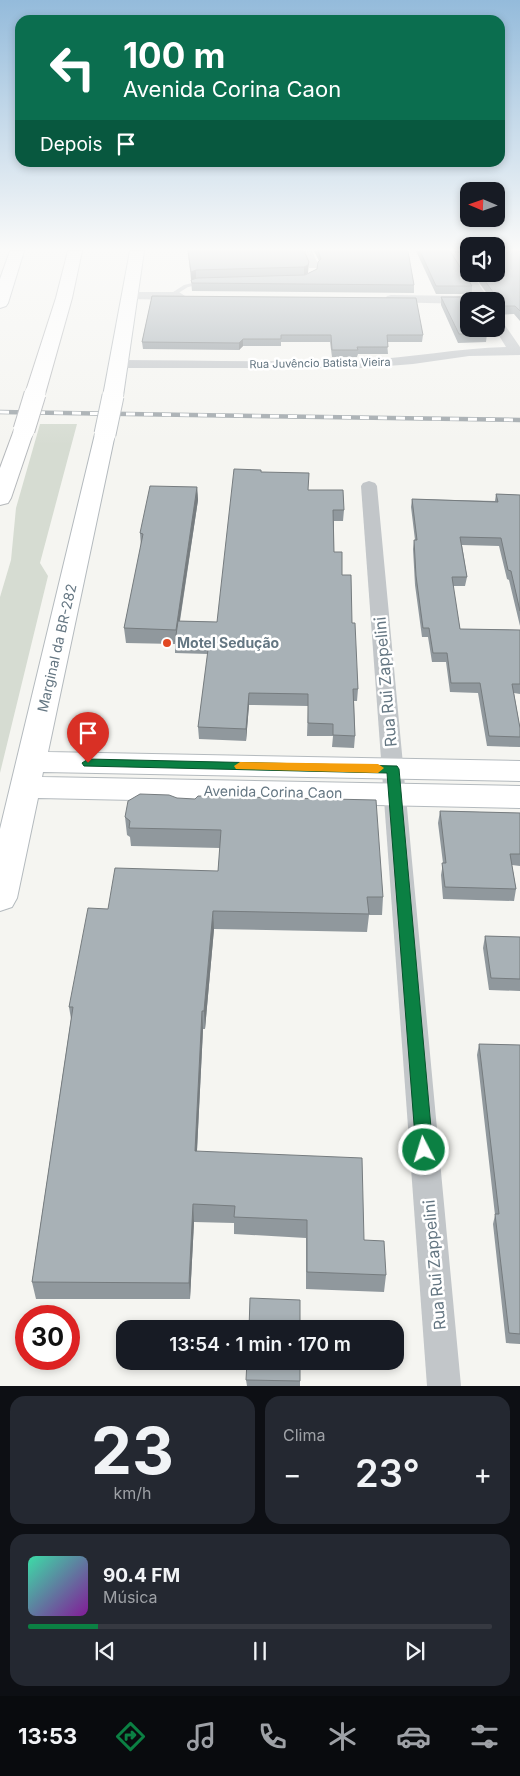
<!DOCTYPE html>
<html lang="pt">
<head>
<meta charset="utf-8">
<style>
	:root { --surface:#171b24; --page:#242831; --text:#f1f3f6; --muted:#9ea1a6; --line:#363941; --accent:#0b8043 }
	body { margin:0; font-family:Inter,sans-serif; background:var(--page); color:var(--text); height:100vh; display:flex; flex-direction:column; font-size:19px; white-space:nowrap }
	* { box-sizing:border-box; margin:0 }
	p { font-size:16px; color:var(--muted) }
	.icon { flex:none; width:28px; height:28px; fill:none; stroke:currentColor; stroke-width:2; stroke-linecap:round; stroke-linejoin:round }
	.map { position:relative; height:1386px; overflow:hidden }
	.sheet { display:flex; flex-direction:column; gap:10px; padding:10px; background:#0d0f14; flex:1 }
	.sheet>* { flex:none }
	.hud { position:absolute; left:15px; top:15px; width:490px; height:152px; border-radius:15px; box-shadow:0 2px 8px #0003; background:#0b6e4f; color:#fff; overflow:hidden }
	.needle { width:32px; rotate:272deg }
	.buttons { position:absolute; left:460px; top:182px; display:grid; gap:10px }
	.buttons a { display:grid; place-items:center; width:45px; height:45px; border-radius:10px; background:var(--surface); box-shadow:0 2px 8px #0003; font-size:25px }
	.speed { position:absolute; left:15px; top:1305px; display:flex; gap:10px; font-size:25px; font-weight:700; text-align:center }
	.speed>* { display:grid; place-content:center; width:65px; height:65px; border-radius:50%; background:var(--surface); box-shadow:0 2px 8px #0003; line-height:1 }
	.speed .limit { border:8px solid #d22; background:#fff; color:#111 }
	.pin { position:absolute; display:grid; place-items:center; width:42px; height:42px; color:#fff; margin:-51px -21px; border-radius:50% 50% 50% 0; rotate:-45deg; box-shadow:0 0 5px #0007 }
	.pin .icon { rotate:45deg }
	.me { position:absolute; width:55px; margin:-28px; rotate:355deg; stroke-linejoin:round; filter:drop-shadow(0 0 4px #0008) }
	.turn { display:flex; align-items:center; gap:18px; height:105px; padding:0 25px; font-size:22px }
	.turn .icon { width:65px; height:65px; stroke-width:2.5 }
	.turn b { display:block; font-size:35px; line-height:42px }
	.then { display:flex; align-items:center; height:48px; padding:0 25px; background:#0003; gap:10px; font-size:19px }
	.big { font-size:38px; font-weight:600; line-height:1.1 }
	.sheet .card { flex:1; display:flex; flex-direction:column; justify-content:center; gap:8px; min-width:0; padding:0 18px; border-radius:15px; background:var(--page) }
	.sheet .dial { align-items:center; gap:0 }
	.dial b { font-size:65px; line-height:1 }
	.song { display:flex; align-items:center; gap:15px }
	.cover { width:60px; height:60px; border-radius:8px; background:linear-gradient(135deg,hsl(160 70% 55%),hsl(290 70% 35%)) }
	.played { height:5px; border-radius:2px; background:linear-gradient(90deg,var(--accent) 15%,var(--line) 15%) }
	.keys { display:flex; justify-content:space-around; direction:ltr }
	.heat { display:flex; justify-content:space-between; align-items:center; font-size:28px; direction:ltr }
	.sheet .tiles { flex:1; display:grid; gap:10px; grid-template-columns:1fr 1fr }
	.card:last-child { grid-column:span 2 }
	.trip { position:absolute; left:116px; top:1320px; width:288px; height:50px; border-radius:15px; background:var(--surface); box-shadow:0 2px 8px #0003; font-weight:600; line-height:50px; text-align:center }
	.menu { display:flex; height:80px; justify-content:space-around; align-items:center; background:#090b0e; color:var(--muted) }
	.menu .icon { width:35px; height:35px }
	.menu .on { color:var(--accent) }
	.menu b { font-size:22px; color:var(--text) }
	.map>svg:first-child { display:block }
</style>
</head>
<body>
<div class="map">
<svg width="520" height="1386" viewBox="0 0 520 1386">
	<rect width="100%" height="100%" fill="#f5f5f1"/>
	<polygon fill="#d6dcd2" points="40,424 77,424 40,563 48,576 0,773 0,597 11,560 16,508"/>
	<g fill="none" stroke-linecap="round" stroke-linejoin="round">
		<g stroke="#b4babe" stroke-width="2">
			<g id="secondary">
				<polygon points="10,251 24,251 8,303 6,306 0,308 0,279"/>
				<polygon points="130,251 144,251 123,396 120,400 113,402 106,400 103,396"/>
				<polygon points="105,428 112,430 115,434 48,752 520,761 520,781 43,772 42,777 520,786 520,808 38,798 17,898 12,907 0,911 0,829 95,434 98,430"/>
			</g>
		</g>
		<g stroke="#b5b8bb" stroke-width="2">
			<g id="trunk">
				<polygon points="68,251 82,251 72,298 45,394 42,398 35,400 28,398 25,394 56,298"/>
				<polygon points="24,424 31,426 34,430 11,498 8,503 0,505 0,468 14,430 17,426"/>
			</g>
		</g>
		<polygon fill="#c2c6c9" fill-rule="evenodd" points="205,280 207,281 207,283 188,287 172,297 167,296 184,285"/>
		<g fill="#c2c6c9" fill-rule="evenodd">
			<polygon points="302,251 312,251 319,266 317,268 309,268"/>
			<polygon points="446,251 456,251 469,269 469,274 472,274 490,301 478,301"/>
			<polygon points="131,292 179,292 185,296 179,300 127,299 125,296 127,293"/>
			<polygon points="391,295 467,296 473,300 467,304 387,302 385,299 387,296"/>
			<path d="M496,317L500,318L520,347V355L469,356L413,364L363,368H119L112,364L119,360C200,360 282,363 362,360C411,358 458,348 506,347L495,329H496Z"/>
			<polygon points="369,481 375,483 377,486 461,1386 427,1386 361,486 363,483"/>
		</g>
		<use href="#secondary" fill="#fff" fill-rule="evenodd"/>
		<use href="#trunk" fill="#fff" fill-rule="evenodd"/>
		<g stroke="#a1a8ac" stroke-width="4.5">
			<polyline id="rail" points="0,412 520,420"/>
		</g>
		<use href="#rail" stroke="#fff" stroke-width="3" stroke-dasharray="9" stroke-linecap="butt"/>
		<g stroke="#b4babe" stroke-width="23" stroke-linecap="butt">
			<polyline id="secondary-bridge" points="105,434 113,396"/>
		</g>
		<g stroke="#b5b8bb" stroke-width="23" stroke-linecap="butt">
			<polyline id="trunk-bridge" points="24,430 35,394"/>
		</g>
		<use href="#secondary-bridge" stroke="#fff" stroke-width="21"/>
		<use href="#trunk-bridge" stroke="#fff" stroke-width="21"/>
	</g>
	<g fill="#90989d">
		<polygon points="188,251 304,251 308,273 304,275 317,269 319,261 314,251 408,251 414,285 414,293 192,291 191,280 197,278 191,280"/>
		<polygon points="416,251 450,251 472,286 472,294 436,294"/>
		<polygon points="457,251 469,251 469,267"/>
		<polygon points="520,251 520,321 514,314 496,315 496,301 469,301 487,334 486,342 458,343 441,305 441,297 470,297 488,295 473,274 496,274"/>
		<polygon points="152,296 423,335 422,342 387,342 388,354 358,354 357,357 332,357 330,342 281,342 281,346 243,346 239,350 143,349 142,342"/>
		<polygon points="261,472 308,490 344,510 343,521 334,521 334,552 342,575 352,623 358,689 357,701 354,701 355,736 354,748 332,747 333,736 307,736 308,706 249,705 246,741 199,739 198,727 208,654 175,653 175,644 126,643 124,628 141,547 140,533 197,487 198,500 180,621 217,622"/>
		<polygon points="496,494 520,495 520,626 509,580 507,579 499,546 462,545 467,577 465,586 453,586 460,629 520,630 520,694 514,693 520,728 520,747 487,746 478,693 450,692 446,662 432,662 428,637 422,637 415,585 413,549 414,540 415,540 411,507 412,499 495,501"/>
		<polygon points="140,794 383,897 382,915 369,915 367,932 214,929 205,1029 203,1029 197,1151 364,1240 386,1275 384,1292 306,1289 306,1238 234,1234 234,1223 194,1222 190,1299 36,1299 32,1282 71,1019 69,1007 108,909 218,871 220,848 131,846 130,837 127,835 125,817"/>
		<polygon points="440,811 520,813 520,866 512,865 516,889 514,901 443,899 441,875 443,863 438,823"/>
		<polygon points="485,936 520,937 520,991 489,990 483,948"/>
		<polygon points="479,1044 520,1045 520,1344 506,1343 493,1224 495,1215 477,1055"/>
		<polygon points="300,1361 300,1386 247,1386 246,1380"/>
	</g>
	<g fill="#767c7f">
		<polygon points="309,262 308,273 304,275 304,267"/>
		<polygon points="196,270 196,278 191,280 191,272"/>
		<polygon points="243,339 243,346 239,350 239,343"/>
		<polygon points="197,487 198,500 176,644 176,630"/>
		<polygon points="249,693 249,705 246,741 246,729"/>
		<polygon points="213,911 214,929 205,1029 204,1011"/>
		<polygon points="202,1011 203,1029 196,1169 195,1151"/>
		<polygon points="193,1204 194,1222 190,1299 189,1283"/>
	</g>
	<g fill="#a8b1b6" stroke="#767c7f">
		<polygon points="188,251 304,251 309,262 308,265 304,267 196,270 191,272"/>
		<polygon points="318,251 408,251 414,285 192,283 191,280 197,278 305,275 317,269 318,262 321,259"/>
		<polygon points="420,251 450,251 472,286 436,286"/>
		<polygon points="463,251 469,251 469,258"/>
		<polygon points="496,251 520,251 520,311 515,306 496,306 496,301 469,301 469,329 485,329 487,334 459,334 441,297 470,297 472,295 491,295 493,292 480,274 496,274"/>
		<polygon points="152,296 416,298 423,335 387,335 388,347 357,347 358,350 332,350 331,335 281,335 281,339 243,339 239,343 142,342"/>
		<polygon points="234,469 261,470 261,472 309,473 308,490 343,490 344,510 333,510 334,552 342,552 342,575 351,575 352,623 355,623 358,689 353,689 355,736 333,735 333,724 308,723 308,694 249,693 246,729 198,727 209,642 175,642 178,621 217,622"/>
		<polygon points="150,486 197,487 176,630 124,628 143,534 140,533"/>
		<polygon points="496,494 520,495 520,611 511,571 508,570 501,538 460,537 467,577 452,577 460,629 520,630 520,684 512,684 520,728 520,737 489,736 480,683 451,683 447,653 433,653 429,628 423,628 416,576 414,540 417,540 412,499 498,502"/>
		<polygon points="140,794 169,795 177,798 195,799 198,796 376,800 383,897 367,897 369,914 213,911 204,1011 202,1011 195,1151 362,1158 364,1240 384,1241 386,1275 307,1272 307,1220 234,1217 235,1206 193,1204 189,1283 32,1282 73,1007 69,1007 88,908 108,909 115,868 218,871 221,830 129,828 130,821 125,817 128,801"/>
		<polygon points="440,811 520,813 520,854 510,854 516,889 445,887 442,863 446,863"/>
		<polygon points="485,936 520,937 520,979 491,978"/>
		<polygon points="479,1044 520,1045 520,1334 509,1333 495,1214 499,1214"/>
		<polygon points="250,1298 300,1300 300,1329 249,1329"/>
		<polygon points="247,1361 300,1361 300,1381 246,1380"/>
	</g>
	<linearGradient id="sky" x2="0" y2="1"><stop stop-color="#94bbdb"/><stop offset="0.56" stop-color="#fafaf9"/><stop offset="1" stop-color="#fafaf9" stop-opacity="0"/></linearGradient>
	<rect width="520" height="445" fill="url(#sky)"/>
	<polygon fill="#0b8043" stroke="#07532c" points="88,759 397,766 399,769 433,1150 430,1155 424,1157 418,1155 416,1150 387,773 84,766 82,763"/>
	<polygon fill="#f59e0b" points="240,762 378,764 384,768 378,773 236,769 234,766"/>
	<circle fill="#e24823" stroke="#fff" stroke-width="2" cx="167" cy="643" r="5"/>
	<g text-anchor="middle" stroke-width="5" stroke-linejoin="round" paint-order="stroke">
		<g font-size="11" fill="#647682" stroke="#fff">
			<text transform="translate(320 363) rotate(-1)" y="4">Rua Juvêncio Batista Vieira</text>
		</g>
		<g font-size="14" font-weight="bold" fill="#647682" stroke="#fff" text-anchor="start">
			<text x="177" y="648">Motel Sedução</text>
		</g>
		<g font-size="14" fill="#647682" stroke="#fff">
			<text transform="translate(57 648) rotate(-77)" y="5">Marginal da BR-282</text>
			<text transform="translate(273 792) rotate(1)" y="5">Avenida Corina Caon</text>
		</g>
		<g font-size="16" fill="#647682" stroke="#fff">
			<text transform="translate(385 682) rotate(-95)" y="6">Rua Rui Zappelini</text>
			<text transform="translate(434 1265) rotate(-95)" y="6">Rua Rui Zappelini</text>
		</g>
	</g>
</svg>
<div class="buttons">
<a><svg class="needle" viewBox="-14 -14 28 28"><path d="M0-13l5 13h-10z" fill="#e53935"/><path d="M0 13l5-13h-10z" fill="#9ea1a6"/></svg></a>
<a><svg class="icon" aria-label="sound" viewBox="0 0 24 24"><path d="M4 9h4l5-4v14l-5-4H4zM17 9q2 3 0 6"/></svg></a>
<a><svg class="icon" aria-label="layers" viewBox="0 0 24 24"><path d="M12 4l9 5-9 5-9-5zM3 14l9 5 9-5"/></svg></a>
</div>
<div class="speed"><div class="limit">30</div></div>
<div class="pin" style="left:88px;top:763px;background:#d93025"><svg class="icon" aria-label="arrive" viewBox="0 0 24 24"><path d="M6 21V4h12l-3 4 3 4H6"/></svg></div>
<svg class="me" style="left:424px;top:1150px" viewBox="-20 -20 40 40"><circle r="17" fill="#0b8043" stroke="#fff" stroke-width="3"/><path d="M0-11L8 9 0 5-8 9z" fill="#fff"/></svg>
<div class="trip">13:54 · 1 min · 170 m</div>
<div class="hud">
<div class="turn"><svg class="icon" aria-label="left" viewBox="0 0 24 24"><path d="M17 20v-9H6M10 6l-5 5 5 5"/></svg><div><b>100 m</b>Avenida Corina Caon</div></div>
<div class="then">Depois<svg class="icon" aria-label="arrive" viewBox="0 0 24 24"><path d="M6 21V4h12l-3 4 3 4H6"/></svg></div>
</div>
</div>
<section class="sheet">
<div class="tiles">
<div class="card dial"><b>23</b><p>km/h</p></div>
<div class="card"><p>Clima</p>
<div class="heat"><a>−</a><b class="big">23°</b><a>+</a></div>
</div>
<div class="card">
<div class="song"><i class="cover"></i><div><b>90.4 FM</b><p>Música</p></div></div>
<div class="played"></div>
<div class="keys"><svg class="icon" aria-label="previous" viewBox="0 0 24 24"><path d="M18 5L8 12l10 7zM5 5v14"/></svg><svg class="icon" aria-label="pause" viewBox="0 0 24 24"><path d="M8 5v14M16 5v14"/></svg><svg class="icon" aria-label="next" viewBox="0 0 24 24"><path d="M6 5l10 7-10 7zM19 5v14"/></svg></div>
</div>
</div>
</section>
<nav class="menu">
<b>13:53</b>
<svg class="icon on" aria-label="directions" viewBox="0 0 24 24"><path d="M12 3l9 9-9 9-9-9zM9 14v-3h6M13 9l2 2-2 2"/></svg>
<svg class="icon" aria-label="music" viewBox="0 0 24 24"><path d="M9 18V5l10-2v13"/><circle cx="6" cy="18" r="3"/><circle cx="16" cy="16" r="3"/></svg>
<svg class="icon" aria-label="phone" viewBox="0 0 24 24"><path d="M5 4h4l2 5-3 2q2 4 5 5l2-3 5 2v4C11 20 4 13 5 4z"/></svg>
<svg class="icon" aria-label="climate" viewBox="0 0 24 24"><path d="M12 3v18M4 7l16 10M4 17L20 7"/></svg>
<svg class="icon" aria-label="car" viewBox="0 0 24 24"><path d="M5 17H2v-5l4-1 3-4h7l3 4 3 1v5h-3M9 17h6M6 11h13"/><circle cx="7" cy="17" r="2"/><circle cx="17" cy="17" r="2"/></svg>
<svg class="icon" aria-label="filters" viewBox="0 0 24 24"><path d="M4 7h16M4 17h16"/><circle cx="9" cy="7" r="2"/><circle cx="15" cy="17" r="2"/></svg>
</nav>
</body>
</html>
